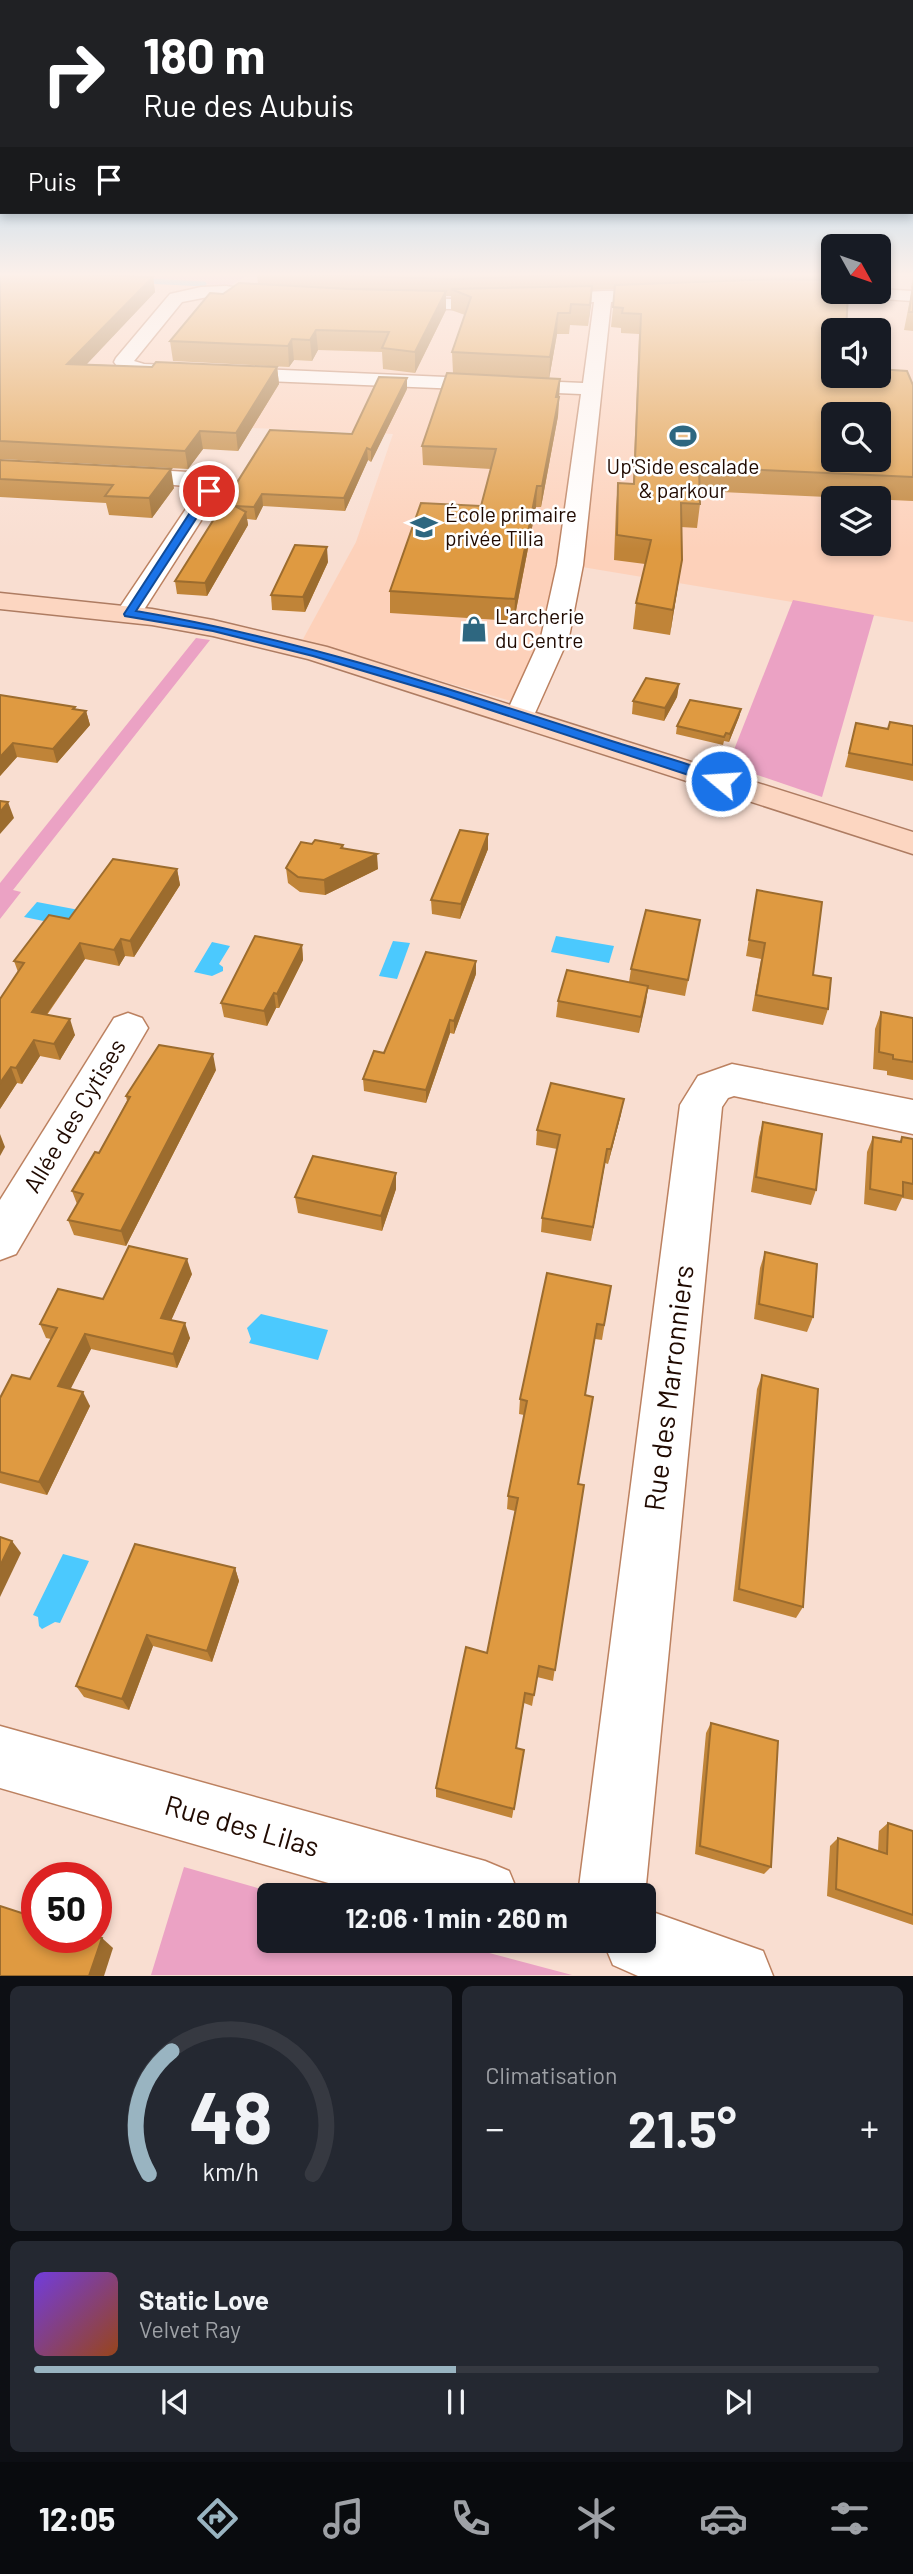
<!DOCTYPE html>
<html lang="fr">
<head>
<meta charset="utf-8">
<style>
	:root { --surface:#171b24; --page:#242831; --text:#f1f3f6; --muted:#9ea1a6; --line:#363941; --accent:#99b4c1 }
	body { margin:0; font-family:Barlow,sans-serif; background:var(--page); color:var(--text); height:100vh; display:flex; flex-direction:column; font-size:26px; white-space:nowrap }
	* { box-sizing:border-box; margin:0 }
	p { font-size:23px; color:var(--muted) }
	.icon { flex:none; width:38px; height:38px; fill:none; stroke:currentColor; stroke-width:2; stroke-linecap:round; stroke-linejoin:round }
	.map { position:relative; height:1976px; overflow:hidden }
	.details { display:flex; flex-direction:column; gap:10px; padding:10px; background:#0d0f14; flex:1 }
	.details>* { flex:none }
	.banner { position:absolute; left:0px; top:0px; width:914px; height:214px; box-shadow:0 4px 10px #0003; background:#202124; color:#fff; overflow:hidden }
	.needle { width:46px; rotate:130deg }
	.controls { position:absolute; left:821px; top:234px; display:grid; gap:14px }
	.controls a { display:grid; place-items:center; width:70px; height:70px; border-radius:10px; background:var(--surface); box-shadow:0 4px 10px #0003; font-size:35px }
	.speed { position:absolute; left:21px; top:1862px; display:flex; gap:14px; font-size:35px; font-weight:700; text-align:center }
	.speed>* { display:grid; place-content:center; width:91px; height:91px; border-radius:50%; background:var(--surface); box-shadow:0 4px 10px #0003; line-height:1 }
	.speed .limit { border:10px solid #d22; background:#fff; color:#111 }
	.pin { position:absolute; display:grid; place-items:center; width:60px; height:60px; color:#fff; margin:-30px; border:4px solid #fff; border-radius:50%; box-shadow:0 2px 7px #0007 }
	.me { position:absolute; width:77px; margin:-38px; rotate:288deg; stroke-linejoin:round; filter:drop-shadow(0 0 5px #0008) }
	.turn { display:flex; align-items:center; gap:24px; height:147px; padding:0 28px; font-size:32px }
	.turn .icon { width:91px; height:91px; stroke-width:2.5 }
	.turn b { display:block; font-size:49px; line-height:60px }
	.then { display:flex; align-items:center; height:66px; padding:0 28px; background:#0003; gap:14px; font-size:26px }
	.big { font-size:52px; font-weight:700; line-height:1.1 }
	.details .widget { flex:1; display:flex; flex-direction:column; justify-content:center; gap:10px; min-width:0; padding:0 24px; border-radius:10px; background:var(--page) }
	.details .dial { align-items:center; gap:0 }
	.dial svg { height:182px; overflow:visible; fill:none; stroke:var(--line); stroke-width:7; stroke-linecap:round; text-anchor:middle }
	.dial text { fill:var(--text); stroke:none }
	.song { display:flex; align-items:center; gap:21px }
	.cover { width:84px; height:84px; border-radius:10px; background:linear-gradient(135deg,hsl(260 70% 55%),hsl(20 70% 35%)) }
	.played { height:7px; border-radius:4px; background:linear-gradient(90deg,var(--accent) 50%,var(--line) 50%) }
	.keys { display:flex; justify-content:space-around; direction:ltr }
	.heat { display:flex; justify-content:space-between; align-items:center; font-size:38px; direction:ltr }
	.details .tiles { flex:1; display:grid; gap:10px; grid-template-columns:1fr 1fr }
	.widget:last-child { grid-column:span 2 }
	.trip { position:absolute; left:257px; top:1883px; width:399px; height:70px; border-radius:10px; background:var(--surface); box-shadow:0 4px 10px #0003; font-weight:700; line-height:70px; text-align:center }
	.tabs { display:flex; height:112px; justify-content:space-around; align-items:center; background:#090b0e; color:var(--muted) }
	.tabs .icon { width:49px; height:49px }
	.tabs .selected { color:var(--accent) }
	.tabs b { font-size:32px; color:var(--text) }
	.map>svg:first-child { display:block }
</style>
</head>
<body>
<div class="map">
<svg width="913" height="1976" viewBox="0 0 913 1976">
	<rect width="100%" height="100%" fill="#f9ded1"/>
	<path fill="#fdd1ba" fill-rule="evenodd" d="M253,273H833V292H878L879,273H913V622L570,565L525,705L302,641L356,542L393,434L0,417L145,280L229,286ZM833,331H878V376H833ZM833,415H878V460H833ZM833,499H878V544H833Z"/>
	<g fill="#eba2c4">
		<polygon points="67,273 253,273 229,286 145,280 0,290 57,281"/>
		<polygon points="793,600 874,615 822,797 728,765"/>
		<polygon points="196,638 210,640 13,890 21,892 0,919 0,883"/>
		<polygon points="184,1867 282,1895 270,1895 270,1941 444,1941 572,1975 151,1975"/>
	</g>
	<g fill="#4bc9fe">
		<polygon points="37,902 79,910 68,926 24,917"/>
		<polygon points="556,936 614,946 609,963 551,952"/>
		<polygon points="393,941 410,943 397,979 379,976"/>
		<polygon points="212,942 230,946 219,964 223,967 223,971 212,976 194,972"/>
		<polygon points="261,1314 328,1330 318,1360 249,1343 251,1339 247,1328"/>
		<polygon points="63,1554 89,1561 60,1623 55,1622 42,1629 39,1626 38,1617 33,1615"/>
	</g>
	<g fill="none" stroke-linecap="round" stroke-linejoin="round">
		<polyline stroke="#4bc9fe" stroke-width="5" points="146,281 204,284"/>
		<g stroke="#bc8160" stroke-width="3">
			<g id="minor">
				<path d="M226,286L277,293L285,298L277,303L213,296L182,302L134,361L144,364L583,383L594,302L453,309L393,308L385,303L393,298L453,299L603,291L671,290L673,294L671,298L665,299L611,302L583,565L569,637L531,722L520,725L509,722L505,716L541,637L557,565L581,394L144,376C132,374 121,373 114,362L116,358L170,294L201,287Z"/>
				<polygon points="878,289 913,291 913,301 851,297 843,292 878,292"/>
				<polygon points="121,468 188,472 215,480 220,491 138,619 129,621 120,619 116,613 198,491 186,486 113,480 110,475 113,470"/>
				<polygon points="128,1013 142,1018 148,1028 16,1254 0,1260 0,1200 114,1018"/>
				<polygon points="732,1064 913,1100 913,1134 734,1096 728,1098 722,1107 645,1895 578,1895 680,1105 698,1076"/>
				<polygon points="0,1726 485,1861 509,1871 519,1895 370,1895 0,1788"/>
				<polygon points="644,1909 763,1951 773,1976 638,1976 613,1965 603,1941 644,1941"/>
			</g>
		</g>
		<g stroke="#ae7c62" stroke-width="3">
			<polygon id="major" points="0,593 152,609 213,620 327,647 913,832 913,854 308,659 213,636 152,625 0,609"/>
		</g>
		<use href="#minor" fill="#fff" fill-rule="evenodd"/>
		<use href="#major" fill="#fcd6c1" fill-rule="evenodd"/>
	</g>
	<g fill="#c08438">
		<polygon points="0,273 153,277 155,292 86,364 152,367 277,367 279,384 238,451 203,449 188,469 0,459"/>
		<polygon points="257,273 833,273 833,292 842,292 833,376 913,385 913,501 700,491 700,504 697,528 681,527 678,585 670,635 633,629 636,603 645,564 614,560 616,507 618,483 633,484 639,334 621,333 621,328 611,327 615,289 592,290 588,326 570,325 569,334 557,334 549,379 560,379 558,416 541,507 536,507 514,621 390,613 390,591 481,506 491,469 423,465 422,446 453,373 452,352 465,315 451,310 451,296 446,296 446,310 415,373 383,369 382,352 318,350 312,361 294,360 289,367 173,361 170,341 223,294 258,284"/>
		<polygon points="913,276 913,331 904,330 912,289 911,288"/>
		<polygon points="407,389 371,462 368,460 345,511 263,506 256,520 247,519 248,525 207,596 177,594 175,581 270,430 352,434"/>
		<polygon points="0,460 174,488 152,518 109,515 106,503 0,497"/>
		<polygon points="328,562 305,612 272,610 271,595"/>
		<polygon points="679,684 677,697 664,721 632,714 633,701"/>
		<polygon points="0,695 86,711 90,725 57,763 17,757 0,776"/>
		<polygon points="741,709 739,717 729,742 724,741 723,745 676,734 677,726"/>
		<polygon points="856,723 888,729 913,726 913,781 845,767"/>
		<polygon points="488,834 488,849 460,919 432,914 431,900"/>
		<polygon points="312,844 343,845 344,849 378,869 325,895 300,892 288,883 286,868"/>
		<polygon points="177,869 180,885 134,957 125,956 119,966 85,959 47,1015 75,1035 60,1060 40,1056 22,1084 17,1083 0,1109 18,972 14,961 69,919"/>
		<polygon points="757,890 828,1009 823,1025 752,1011 761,959 746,956"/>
		<polygon points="700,920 685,996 648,989 639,1033 556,1017 558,1001 629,982 631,969"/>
		<polygon points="302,945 303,960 279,1008 276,1008 267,1026 224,1017 221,1003"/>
		<polygon points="476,974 454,1034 450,1033 426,1103 364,1091 363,1079 384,1053"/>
		<polygon points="881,1012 913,1018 913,1080 887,1075 887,1071 873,1069 875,1029"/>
		<polygon points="216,1070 126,1246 74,1235 68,1220 77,1204 72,1191 99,1153 127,1101 126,1096"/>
		<polygon points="621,1114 608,1164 605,1163 591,1241 541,1232 542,1218 557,1149 536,1145 537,1130"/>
		<polygon points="763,1122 816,1190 811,1205 751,1192 759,1137"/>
		<polygon points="873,1137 900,1142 902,1137 913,1139 913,1200 902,1198 896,1211 864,1204 867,1152"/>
		<polygon points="396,1189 382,1231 298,1213 295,1197"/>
		<polygon points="765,1252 813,1317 807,1332 754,1319 760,1268"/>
		<polygon points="192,1274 171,1320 190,1338 177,1368 91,1349 70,1389 90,1406 47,1495 0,1483 0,1398 30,1379 51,1339 46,1338 40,1324 103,1299"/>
		<polygon points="611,1286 602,1340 595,1339 585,1395 578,1484 584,1485 553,1681 537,1677 532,1706 524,1703 516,1748 524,1750 512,1818 436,1797 436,1788 487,1653 515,1511 507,1509 508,1496 524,1415 519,1414 520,1399"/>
		<polygon points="762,1375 803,1607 796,1618 733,1601 757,1389"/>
		<polygon points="235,1568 239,1581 212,1662 153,1646 129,1710 84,1697 76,1686"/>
		<polygon points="711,1723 771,1867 764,1874 695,1854 706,1733"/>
		<polygon points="888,1823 913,1831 913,1925 827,1896 830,1846 838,1838 878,1851 879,1831"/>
	</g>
	<g fill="#9c6c2e">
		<polygon points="153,277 155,292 71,381 67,364"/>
		<polygon points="592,286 591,306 588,326 590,305"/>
		<polygon points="446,291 446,310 415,373 415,352"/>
		<polygon points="558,313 557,334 549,379 550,357"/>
		<polygon points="316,330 318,350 312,361 310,340"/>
		<polygon points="292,339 294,360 289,367 288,346"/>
		<polygon points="277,367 279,384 238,451 236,433"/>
		<polygon points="407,378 407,389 371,462 371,450"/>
		<polygon points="560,379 559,398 556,397"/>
		<polygon points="559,397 558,416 541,507 542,486"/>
		<polygon points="200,431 203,449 188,469 185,451"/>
		<polygon points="367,448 368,460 345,511 344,498"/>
		<polygon points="171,469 174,488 152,518 149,498"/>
		<polygon points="537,486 536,507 514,621 515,599"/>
		<polygon points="262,494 263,506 256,520 254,507"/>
		<polygon points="246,512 248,525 207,596 205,583"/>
		<polygon points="327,547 328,562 305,612 303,597"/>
		<polygon points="682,560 670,635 673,610"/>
		<polygon points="679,684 677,697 664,721 665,708"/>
		<polygon points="75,707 79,720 86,711 90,725 57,763 53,749"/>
		<polygon points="741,709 739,717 729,742 730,734"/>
		<polygon points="13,743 17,757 0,776 0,757"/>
		<polygon points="8,802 14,818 0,834 0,812"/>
		<polygon points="488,834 488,849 460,919 461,904"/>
		<polygon points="377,854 378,869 325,895 324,880"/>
		<polygon points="177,869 180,885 134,957 130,941"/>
		<polygon points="121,939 125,956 119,966 114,950"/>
		<polygon points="80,943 85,959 37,1028 32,1012"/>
		<polygon points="302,945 303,960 279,1008 277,994"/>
		<polygon points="476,961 476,974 454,1034 454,1021"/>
		<polygon points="648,986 646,1002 639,1033 641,1017"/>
		<polygon points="274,993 276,1008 267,1026 264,1011"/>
		<polygon points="70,1019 75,1035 60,1060 54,1044"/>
		<polygon points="450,1020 450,1033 426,1103 426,1090"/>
		<polygon points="34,1040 40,1056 22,1084 16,1068"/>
		<polygon points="213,1054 216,1070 126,1246 121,1231"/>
		<polygon points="11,1067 17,1083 0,1109 0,1083"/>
		<polygon points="624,1099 621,1114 608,1164 611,1149"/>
		<polygon points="0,1134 5,1147 0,1156"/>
		<polygon points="607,1149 605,1163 591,1241 593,1227"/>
		<polygon points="396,1173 396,1189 382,1231 381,1216"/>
		<polygon points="187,1259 192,1274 166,1332 161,1318"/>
		<polygon points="185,1323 190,1338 177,1368 173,1354"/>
		<polygon points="85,1334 91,1349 65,1400 58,1386"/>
		<polygon points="83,1392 90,1406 47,1495 39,1482"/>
		<polygon points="12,1541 21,1553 0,1597 0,1566"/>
		<polygon points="235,1568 239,1581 212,1662 207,1651"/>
		<polygon points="147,1635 153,1646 129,1710 122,1699"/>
		<polygon points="102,1938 113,1948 104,1976 89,1976"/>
	</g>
	<g fill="#df9a41" stroke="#9c6c2e" stroke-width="2" fill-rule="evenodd">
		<polygon points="0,273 40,273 153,277 67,364 152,367 156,362 277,367 236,433 200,431 185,451 0,441"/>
		<polygon points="262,273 614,273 453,279"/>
		<path d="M779,279L833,280V292H841V294H848L846,331H833V376H878V369L907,371L913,385V477L699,467L700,504L681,503L682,560L673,610L636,603L651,540L617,535L618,483L634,484L641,314L622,313L623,308L613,307L615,285ZM833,415H878V460H833Z"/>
		<polygon points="239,283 348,289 446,291 415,352 382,348 389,332 316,330 310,340 292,339 288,346 170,341 210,293 223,294"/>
		<polygon points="592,286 590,305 571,304 570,313 558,313 550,357 452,352 471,297 451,289"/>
		<polygon points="913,286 913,312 909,312"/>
		<polygon points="447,373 560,379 556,397 559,397 542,486 537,486 515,599 390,591 421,503 481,506 496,449 422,446"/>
		<polygon points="379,377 407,378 371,450 367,448 344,498 262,494 254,507 235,506 246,512 205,583 175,581 270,430 352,434"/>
		<polygon points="0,460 171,469 149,498 105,496 113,485 0,479"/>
		<polygon points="295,545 327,547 303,597 271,595"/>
		<polygon points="646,678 679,684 665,708 633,701"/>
		<polygon points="0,695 75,707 73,709 86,711 53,749 13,743 0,757"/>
		<polygon points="690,700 741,709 730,734 726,733 724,737 677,726"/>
		<polygon points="890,722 913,726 913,765 849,753 856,723 888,729"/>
		<polygon points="0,801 8,802 0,812"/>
		<polygon points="460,830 488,834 461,904 431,900"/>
		<polygon points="315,840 343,845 341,848 377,854 324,880 298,877 286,868 301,842 312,844"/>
		<polygon points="113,859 177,869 130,941 121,939 114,950 80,943 32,1012 70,1019 54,1044 34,1040 16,1068 11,1067 0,1083 0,999 24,963 14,961 49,915 69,919"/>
		<polygon points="757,890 822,902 813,975 831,978 828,1009 756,995 765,943 749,940"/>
		<polygon points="646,910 700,920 688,980 631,969"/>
		<polygon points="255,936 302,945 277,994 274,993 264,1011 221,1003"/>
		<polygon points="426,952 476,961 454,1021 450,1020 426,1090 363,1079 374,1051 384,1053"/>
		<polygon points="567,970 648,986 641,1017 558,1001"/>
		<polygon points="881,1012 913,1018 913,1062 893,1059 893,1055 879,1052"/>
		<polygon points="159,1045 213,1054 121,1231 68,1220 83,1194 72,1191 95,1152 99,1153 130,1097 126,1096"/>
		<polygon points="551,1083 624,1099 611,1149 607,1149 593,1227 542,1218 560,1135 537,1130"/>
		<polygon points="763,1122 822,1134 816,1190 756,1177"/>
		<polygon points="873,1137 901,1142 902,1137 913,1139 913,1184 903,1182 903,1196 870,1189"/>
		<polygon points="313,1156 396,1173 381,1216 295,1197"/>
		<polygon points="129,1246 187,1259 161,1318 185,1323 173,1354 85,1334 58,1386 83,1392 39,1482 0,1472 0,1398 12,1375 30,1379 57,1328 40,1324 58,1289 103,1299"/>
		<polygon points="765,1252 817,1264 813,1317 759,1304"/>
		<polygon points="547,1273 611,1286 604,1325 597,1324 585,1395 593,1397 578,1484 584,1485 555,1670 539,1666 534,1695 525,1693 516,1748 524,1750 514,1809 436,1788 466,1647 487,1653 518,1498 508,1496 527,1401 520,1399"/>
		<polygon points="762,1375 818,1389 803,1607 739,1589"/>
		<polygon points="0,1537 12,1541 0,1566"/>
		<polygon points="135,1544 235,1568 207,1651 147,1635 122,1699 76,1686"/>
		<polygon points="711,1723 778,1741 771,1867 700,1846"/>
		<polygon points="888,1823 913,1831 913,1915 836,1889 838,1838 887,1854"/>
		<polygon points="0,1906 37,1918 37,1937 96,1937 102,1938 89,1976 0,1976"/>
	</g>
	<linearGradient id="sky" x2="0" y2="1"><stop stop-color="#69bcf1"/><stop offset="0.5" stop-color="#fcf0ea"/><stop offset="1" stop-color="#fcf0ea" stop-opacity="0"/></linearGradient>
	<rect width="913" height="549" fill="url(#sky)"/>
	<path fill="#1a73e8" stroke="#114b97" stroke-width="2" d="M209,488L214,491L136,611C301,639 459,692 618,743C638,750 716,770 727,781L721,785L716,784L448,696L313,656L213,631L125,616L124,614L204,491Z"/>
	<defs>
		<g id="stadium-bare" transform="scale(2.1)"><path d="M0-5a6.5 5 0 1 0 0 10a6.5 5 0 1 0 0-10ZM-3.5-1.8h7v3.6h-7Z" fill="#2e6780" stroke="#fff" stroke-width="2.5" paint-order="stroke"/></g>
		<g id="school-bare" transform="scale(2.1)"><path d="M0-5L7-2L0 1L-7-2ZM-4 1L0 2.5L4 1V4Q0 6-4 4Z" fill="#2e6780" stroke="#fff" stroke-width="2.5" paint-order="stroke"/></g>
		<g id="shop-bare" transform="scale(2.1)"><path d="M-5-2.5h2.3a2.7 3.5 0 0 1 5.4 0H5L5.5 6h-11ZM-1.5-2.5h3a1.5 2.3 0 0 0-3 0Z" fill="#2e6780" stroke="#fff" stroke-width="2.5" paint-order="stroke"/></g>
	</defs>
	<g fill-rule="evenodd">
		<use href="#stadium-bare" x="683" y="436"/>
		<use href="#school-bare" x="424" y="527"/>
		<use href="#shop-bare" x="474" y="629"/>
	</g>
	<g text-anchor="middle" stroke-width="5" stroke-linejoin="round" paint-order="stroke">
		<g font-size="21" fill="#200a01" stroke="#fff" text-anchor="start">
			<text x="683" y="474" text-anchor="middle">Up'Side escalade<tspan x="683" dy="24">&amp; parkour</tspan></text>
			<text x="445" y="522">École primaire<tspan x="445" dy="24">privée Tilia</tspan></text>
			<text x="495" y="624">L'archerie<tspan x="495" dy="24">du Centre</tspan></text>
		</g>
		<g font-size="24" fill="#200a01" stroke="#fff">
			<text transform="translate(75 1116) rotate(-59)" y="8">Allée des Cytises</text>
		</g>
		<g font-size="28" fill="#200a01" stroke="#fff">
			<text transform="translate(669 1388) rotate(-83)" y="10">Rue des Marronniers</text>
			<text transform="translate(242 1826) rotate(16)" y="10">Rue des Lilas</text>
		</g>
	</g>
</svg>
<div class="controls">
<a><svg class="needle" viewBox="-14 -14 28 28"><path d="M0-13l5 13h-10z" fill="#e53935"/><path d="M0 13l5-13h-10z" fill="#9ea1a6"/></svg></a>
<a><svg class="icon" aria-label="sound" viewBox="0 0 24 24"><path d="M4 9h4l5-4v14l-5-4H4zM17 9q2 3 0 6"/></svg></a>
<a><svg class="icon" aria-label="search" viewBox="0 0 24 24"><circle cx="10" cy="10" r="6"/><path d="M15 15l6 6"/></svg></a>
<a><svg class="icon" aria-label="layers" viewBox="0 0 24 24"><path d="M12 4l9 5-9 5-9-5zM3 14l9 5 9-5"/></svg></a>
</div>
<div class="speed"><div class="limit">50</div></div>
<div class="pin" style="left:209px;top:491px;background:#d93025"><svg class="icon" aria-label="arrive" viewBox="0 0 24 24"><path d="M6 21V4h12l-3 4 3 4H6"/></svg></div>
<svg class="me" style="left:721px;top:781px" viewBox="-20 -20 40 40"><circle r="17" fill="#1a73e8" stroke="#fff" stroke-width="3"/><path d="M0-11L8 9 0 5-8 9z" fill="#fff"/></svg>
<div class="trip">12:06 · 1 min · 260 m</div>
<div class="banner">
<div class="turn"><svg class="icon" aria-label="right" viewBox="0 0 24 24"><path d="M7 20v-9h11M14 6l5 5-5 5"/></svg><div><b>180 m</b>Rue des Aubuis</div></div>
<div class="then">Puis<svg class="icon" aria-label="arrive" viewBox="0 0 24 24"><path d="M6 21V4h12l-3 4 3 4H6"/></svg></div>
</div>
</div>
<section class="details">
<div class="tiles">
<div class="widget dial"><svg viewBox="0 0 100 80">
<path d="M14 69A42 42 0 1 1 86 69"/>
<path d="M14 69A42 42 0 0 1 24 15" stroke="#99b4c1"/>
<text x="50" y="56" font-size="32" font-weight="700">48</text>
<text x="50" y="72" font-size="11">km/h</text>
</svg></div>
<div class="widget"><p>Climatisation</p>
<div class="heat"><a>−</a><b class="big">21.5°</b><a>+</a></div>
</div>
<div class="widget">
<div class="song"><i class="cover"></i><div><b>Static Love</b><p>Velvet Ray</p></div></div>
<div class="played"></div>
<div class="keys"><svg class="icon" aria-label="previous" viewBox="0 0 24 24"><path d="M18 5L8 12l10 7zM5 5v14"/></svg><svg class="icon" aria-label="pause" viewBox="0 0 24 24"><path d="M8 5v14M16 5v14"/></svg><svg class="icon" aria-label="next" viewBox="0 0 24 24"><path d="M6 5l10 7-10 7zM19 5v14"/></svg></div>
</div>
</div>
</section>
<nav class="tabs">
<b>12:05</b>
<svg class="icon selected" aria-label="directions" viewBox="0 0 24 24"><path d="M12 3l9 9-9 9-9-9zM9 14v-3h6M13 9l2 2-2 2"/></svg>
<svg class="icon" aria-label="music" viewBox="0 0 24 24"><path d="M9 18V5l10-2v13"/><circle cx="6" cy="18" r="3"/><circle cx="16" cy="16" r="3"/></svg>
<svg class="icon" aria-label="phone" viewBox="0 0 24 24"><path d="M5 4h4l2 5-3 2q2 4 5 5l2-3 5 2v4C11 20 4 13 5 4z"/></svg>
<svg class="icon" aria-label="climate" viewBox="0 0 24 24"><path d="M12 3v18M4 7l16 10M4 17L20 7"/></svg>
<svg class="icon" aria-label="car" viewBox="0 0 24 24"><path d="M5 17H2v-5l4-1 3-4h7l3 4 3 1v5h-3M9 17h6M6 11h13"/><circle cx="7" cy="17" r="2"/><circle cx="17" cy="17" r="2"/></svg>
<svg class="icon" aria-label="filters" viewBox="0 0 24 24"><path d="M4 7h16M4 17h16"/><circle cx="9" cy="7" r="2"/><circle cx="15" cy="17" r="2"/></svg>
</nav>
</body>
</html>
